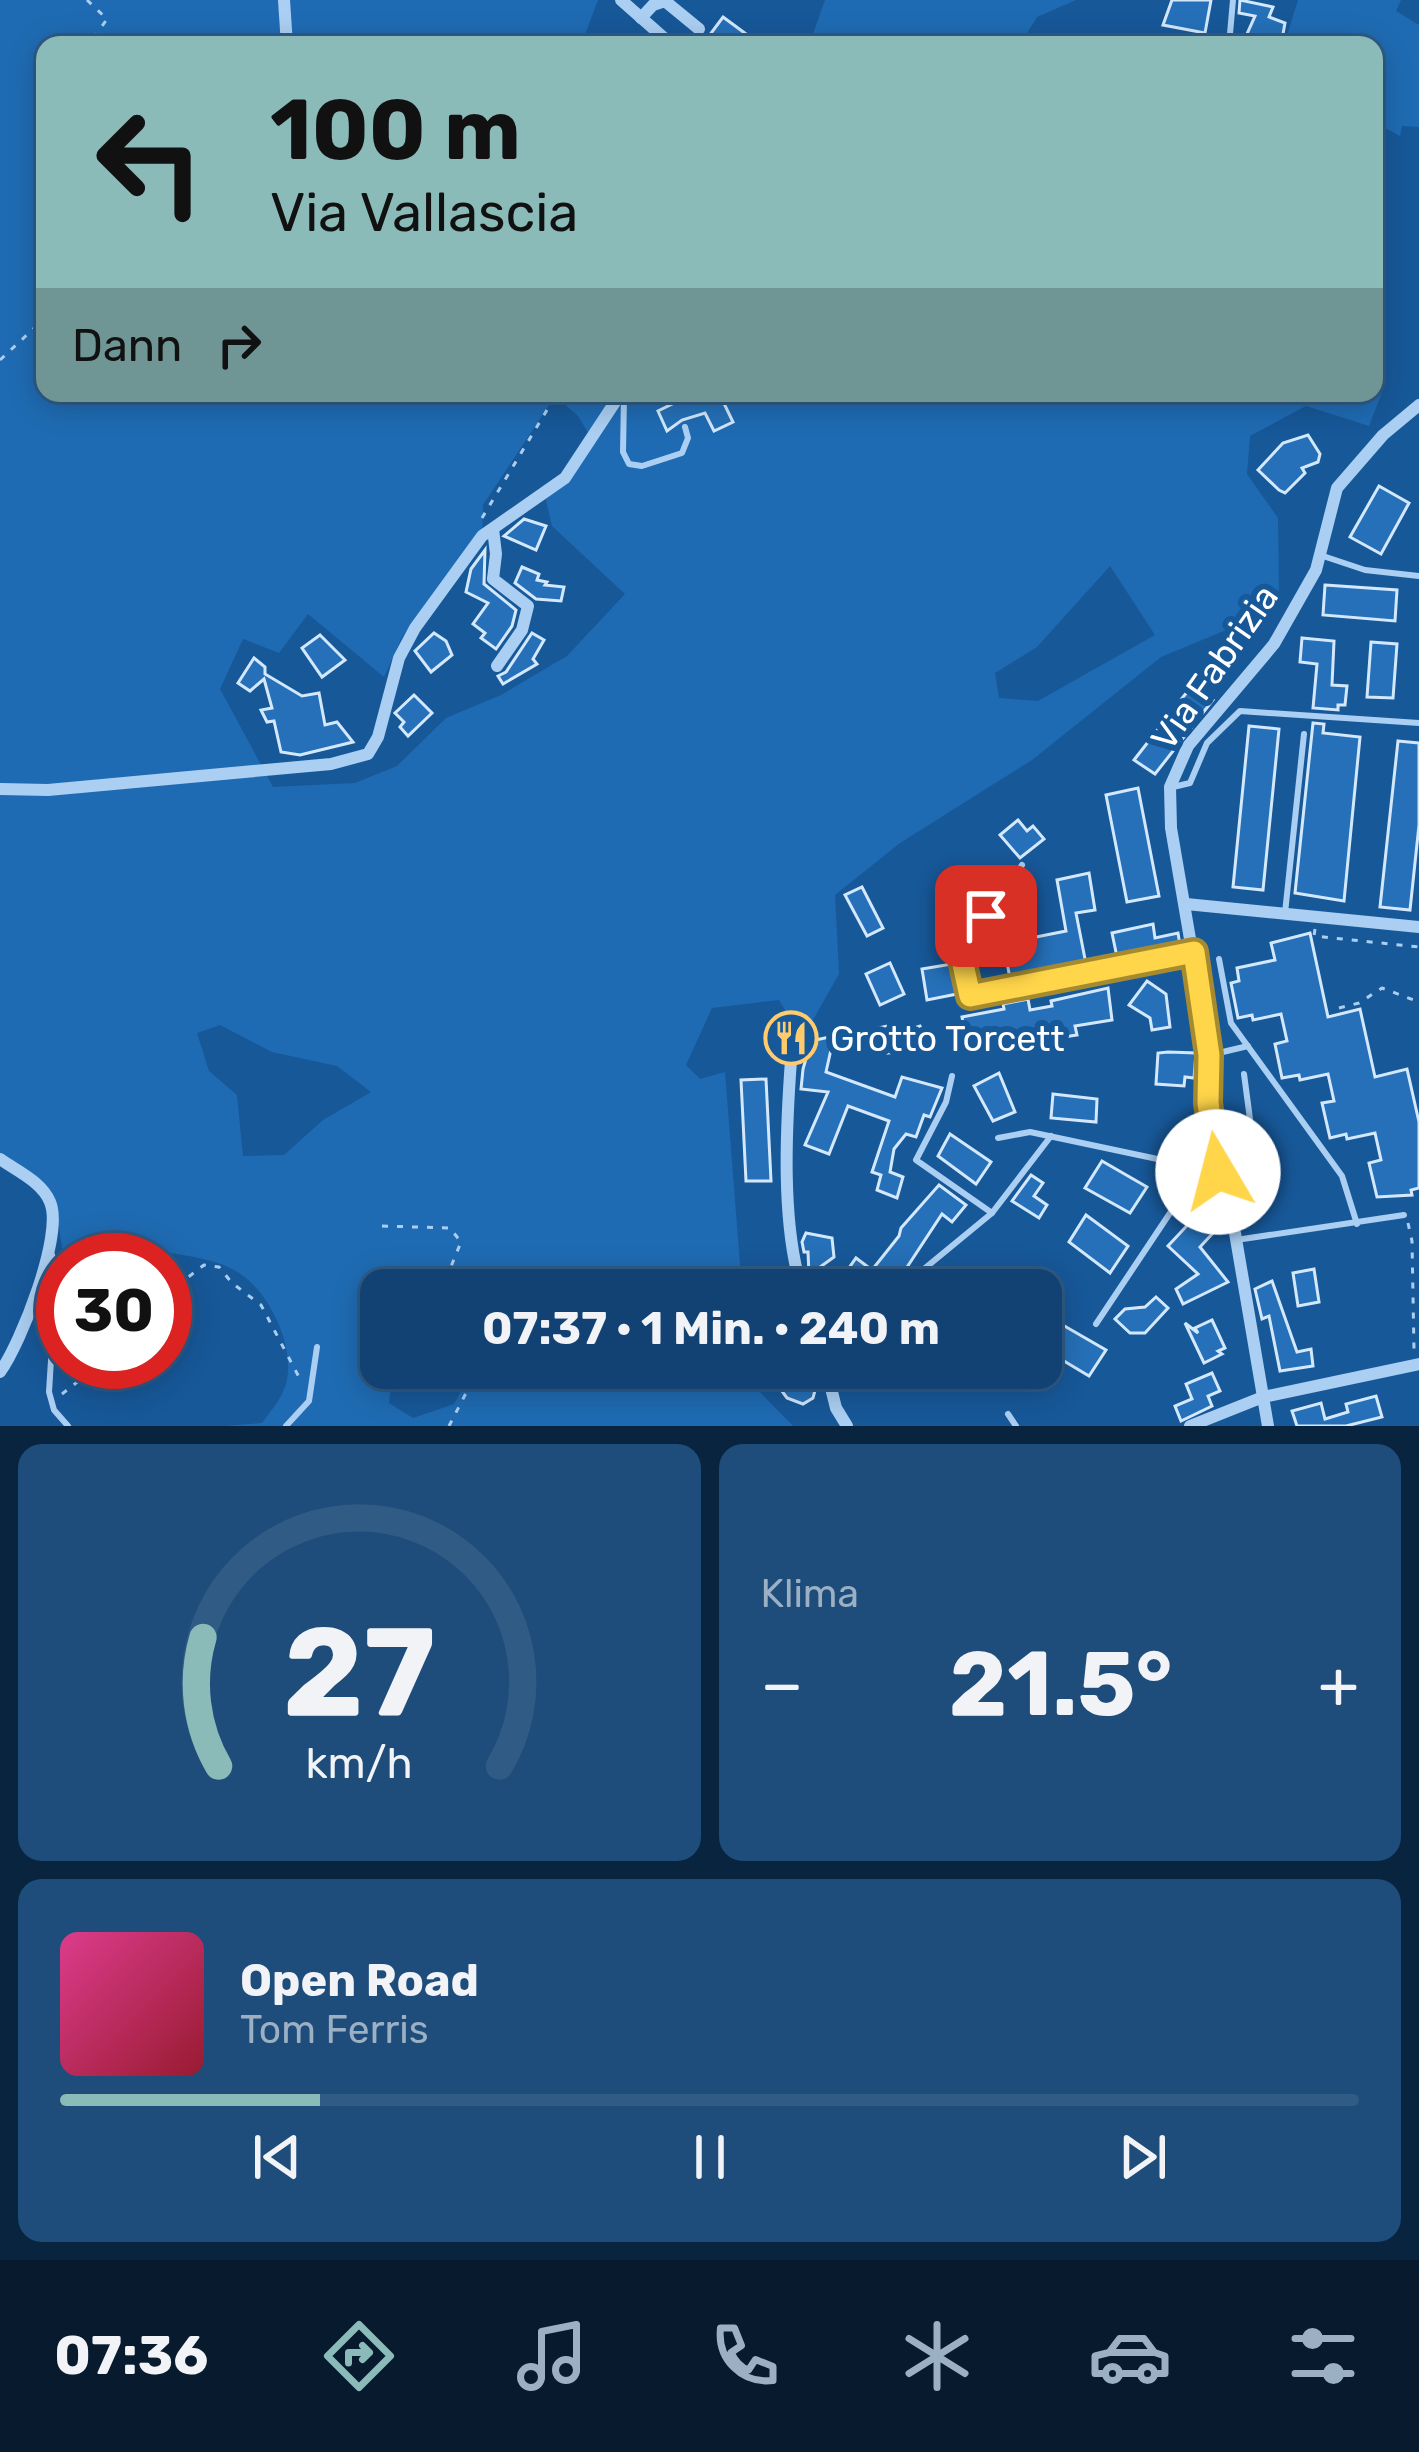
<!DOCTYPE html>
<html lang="de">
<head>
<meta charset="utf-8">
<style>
	:root { --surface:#114273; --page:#1e4d7b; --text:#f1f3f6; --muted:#9cb0c4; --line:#305b85; --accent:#8bbbb9 }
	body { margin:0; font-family:Rubik,sans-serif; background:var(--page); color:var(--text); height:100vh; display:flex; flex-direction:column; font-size:45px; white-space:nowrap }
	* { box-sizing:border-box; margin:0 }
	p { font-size:39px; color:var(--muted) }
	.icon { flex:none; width:66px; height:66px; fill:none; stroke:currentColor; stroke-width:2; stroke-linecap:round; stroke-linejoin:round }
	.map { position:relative; height:1426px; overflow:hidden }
	.side { display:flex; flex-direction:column; gap:18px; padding:18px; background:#09243f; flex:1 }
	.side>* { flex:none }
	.hud { position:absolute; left:36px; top:36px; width:1347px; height:366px; border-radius:24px; box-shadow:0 6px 30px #0003,0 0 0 3px var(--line); background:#8bbbb9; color:#111; overflow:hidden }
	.speed { position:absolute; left:36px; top:1233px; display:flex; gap:24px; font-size:60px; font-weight:700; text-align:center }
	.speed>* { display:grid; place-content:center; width:156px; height:156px; border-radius:50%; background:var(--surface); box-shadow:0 6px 30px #0003,0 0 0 3px var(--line); line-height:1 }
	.speed .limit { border:18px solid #d22; background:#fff; color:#111 }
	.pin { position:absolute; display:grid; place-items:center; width:102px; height:102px; color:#fff; margin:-51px; border-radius:24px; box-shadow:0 6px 18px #0006 }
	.me { position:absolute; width:132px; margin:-66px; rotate:352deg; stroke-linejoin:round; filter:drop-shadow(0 0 9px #0008) }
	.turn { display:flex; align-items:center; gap:42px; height:252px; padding:0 36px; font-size:54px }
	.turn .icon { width:156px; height:156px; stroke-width:2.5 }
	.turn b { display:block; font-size:84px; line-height:102px }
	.then { display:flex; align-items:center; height:114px; padding:0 36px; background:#0003; gap:24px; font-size:45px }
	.big { font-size:90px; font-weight:700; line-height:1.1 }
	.side .card { flex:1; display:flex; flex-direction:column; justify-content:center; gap:18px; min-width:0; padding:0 42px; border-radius:24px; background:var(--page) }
	.side .dial { align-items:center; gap:0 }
	.dial svg { height:312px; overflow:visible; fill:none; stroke:var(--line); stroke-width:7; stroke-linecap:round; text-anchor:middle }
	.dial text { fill:var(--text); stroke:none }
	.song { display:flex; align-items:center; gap:36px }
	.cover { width:144px; height:144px; border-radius:18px; background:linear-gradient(135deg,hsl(330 70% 55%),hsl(350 70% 35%)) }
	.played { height:12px; border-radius:6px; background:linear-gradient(90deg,var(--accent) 20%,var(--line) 20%) }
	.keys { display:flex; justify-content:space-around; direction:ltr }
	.heat { display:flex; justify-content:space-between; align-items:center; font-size:66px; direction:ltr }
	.side .tiles { flex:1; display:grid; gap:18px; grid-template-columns:1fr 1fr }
	.card:last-child { grid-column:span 2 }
	.trip { position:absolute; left:360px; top:1269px; width:702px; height:120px; border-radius:24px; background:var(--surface); box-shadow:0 6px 30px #0003,0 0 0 3px var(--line); font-weight:700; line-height:120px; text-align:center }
	.tab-bar { display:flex; height:192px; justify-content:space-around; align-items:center; background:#071a2e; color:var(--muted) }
	.tab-bar .icon { width:84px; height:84px }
	.tab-bar .selected { color:var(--accent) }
	.tab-bar b { font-size:54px; color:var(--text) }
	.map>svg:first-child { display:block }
</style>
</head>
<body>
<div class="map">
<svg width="1419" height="1426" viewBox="0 0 1419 1426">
	<rect width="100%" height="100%" fill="#175899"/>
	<g fill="#1f6bb3" fill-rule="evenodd">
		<path d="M0,0H598L581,45H45V393H1374V367L1386,382L1369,426L1306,406L1250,436L1247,474L1278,518L1279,595L1255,618L1161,657L1032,760L900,843L835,895L839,974L802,1039L779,1000L712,1008L686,1065L700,1079L725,1072L742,1290H462L445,1266L376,1292L381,1312V1368H393L389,1403L413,1418L454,1404L474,1368H748L749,1381L793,1426H225L262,1423C269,1413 278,1403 283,1392C300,1356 272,1296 242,1275C221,1260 194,1257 170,1253L163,1260H64L55,1202L0,1160ZM555,396L578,416L590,436L545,496L552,526L625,594L567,656L501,695L446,718L397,766L355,783L273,787L220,689L243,639L279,653L308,614L384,677L402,637L482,536L483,505ZM1110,566L1155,635L1038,701L999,698L995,673L1037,647ZM220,1025L272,1052L337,1066L371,1092L323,1120L284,1155L243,1156L237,1095L209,1071L197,1033Z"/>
		<polygon points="825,0 1076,0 1037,17 1020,45 809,45"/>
		<polygon points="1298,0 1401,0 1396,11 1419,25 1419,127 1402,126 1400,136 1374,122 1374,45 1284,45"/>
	</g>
	<g fill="#2570b8" stroke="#d3e8fc" stroke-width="3">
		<polygon points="1172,0 1211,0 1205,33 1163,25"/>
		<polygon points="1240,0 1273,7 1269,17 1285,23 1281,45 1242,45 1255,16 1239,13"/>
		<polygon points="723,17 761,45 713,45 706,40"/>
		<polygon points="695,393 719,393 733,422 714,431 705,413 682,420 667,431 658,411"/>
		<polygon points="1308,435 1320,454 1318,462 1302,468 1305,473 1285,493 1279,490 1258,470 1283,443"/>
		<polygon points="1379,486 1409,503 1381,554 1350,537"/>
		<polygon points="524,519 546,526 536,550 504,536"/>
		<polygon points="485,550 484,584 516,610 512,626 496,649 481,638 485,633 473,624 488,603 466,592 471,569"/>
		<polygon points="522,567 539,574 537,580 547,582 545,585 564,587 561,601 536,599 515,583"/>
		<polygon points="1325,585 1397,590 1395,621 1323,615"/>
		<polygon points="434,633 446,641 452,655 431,672 415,651"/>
		<polygon points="532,633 544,640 533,659 537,664 503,684 498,676 506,672"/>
		<polygon points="320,635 345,660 322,677 302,648"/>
		<polygon points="1302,638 1334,641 1332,685 1347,686 1345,705 1338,705 1338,710 1313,708 1317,664 1300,662"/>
		<polygon points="1371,642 1397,644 1393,698 1367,697"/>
		<polygon points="254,658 265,667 265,674 302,696 319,693 325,725 337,722 353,742 300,755 281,752 274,721 267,722 261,710 272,708 264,679 250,691 238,683"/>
		<polygon points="1194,683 1213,700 1155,774 1134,760"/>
		<polygon points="414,695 432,713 408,736 400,727 404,722 395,713"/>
		<polygon points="1313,723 1324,724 1323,733 1360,737 1344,901 1295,893"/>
		<polygon points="1249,726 1279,729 1263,890 1233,887"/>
		<polygon points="1398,741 1419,743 1419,825 1410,910 1380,907"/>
		<polygon points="1138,788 1159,896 1127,902 1106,795"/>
		<polygon points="1018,820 1027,831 1033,826 1044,839 1020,858 1000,835"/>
		<polygon points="972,867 977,872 984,867 996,883 984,892 988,896 982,901 983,907 971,917 947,883"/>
		<polygon points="1089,873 1095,910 1076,913 1086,964 1010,978 1000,927 1014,924 1012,918 1031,915 1036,937 1066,931 1057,880"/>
		<polygon points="862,887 883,928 867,936 845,895"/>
		<polygon points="1153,924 1155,938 1178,933 1180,945 1117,957 1112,933"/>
		<polygon points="1310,933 1328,1017 1360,1009 1375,1077 1407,1069 1419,1122 1419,1188 1411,1190 1412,1195 1377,1197 1369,1163 1381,1160 1375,1133 1347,1139 1346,1134 1330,1138 1322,1103 1334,1101 1328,1074 1300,1080 1299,1075 1282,1078 1275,1044 1287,1041 1281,1014 1253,1020 1252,1015 1238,1018 1231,983 1239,981 1237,968 1275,960 1271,943"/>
		<polygon points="890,963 904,994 880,1005 866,974"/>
		<polygon points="952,964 957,994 927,1000 922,969"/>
		<polygon points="1147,981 1166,994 1170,1027 1152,1030 1150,1018 1129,1005"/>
		<polygon points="1108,988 1112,1020 1075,1026 1077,1035 968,1051 962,1017 1004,1009 1003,1004 1028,999 1030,1010 1052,1006 1051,1001"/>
		<polygon points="897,1024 901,1032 920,1026 930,1048 879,1054 874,1029"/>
		<polygon points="834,1036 826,1072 895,1097 902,1077 942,1088 930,1117 924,1115 916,1137 906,1134 894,1149 890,1172 903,1177 897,1198 877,1190 881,1175 872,1172 889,1121 848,1106 829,1154 805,1145 828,1092 801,1089 803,1069 811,1041"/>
		<polygon points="1168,1052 1196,1053 1194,1078 1185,1077 1184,1086 1156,1084 1158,1053"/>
		<polygon points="999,1073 1015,1112 993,1121 974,1086"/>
		<polygon points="766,1079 771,1181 746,1181 741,1080"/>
		<polygon points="1053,1094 1097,1099 1096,1122 1051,1118"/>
		<polygon points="950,1134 991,1162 976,1184 938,1156"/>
		<polygon points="1102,1161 1147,1187 1130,1213 1085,1188"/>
		<polygon points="1031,1175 1043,1183 1034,1196 1047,1205 1039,1218 1012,1201"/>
		<polygon points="939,1185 966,1205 952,1222 942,1214 892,1290 864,1290 844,1275 856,1258 872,1270 899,1236 901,1228"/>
		<polygon points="1086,1215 1128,1246 1110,1273 1069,1242"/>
		<polygon points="1195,1217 1213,1233 1200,1247 1228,1282 1183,1304 1176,1289 1198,1274 1168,1246"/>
		<polygon points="806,1233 832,1238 834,1257 809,1275 808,1252 804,1252 802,1242"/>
		<polygon points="1314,1269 1319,1302 1298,1306 1293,1273"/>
		<polygon points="1272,1281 1297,1352 1311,1349 1313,1366 1280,1371 1269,1316 1262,1319 1255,1289"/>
		<polygon points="1156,1297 1168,1308 1145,1333 1130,1333 1115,1319 1125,1309 1145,1307"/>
		<polygon points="1212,1320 1225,1348 1218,1351 1222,1354 1204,1363 1185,1323 1198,1333 1195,1328"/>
		<polygon points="1061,1324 1106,1350 1089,1376 1044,1349"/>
		<polygon points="780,1368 802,1368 811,1381 817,1383 813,1398 803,1404 787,1398 773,1379 773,1372"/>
		<polygon points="1212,1373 1220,1391 1208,1396 1212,1406 1181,1421 1175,1406 1192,1399 1186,1384"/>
		<polygon points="1376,1396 1382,1417 1346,1426 1297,1426 1292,1411 1321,1403 1325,1419 1348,1412 1346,1404"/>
	</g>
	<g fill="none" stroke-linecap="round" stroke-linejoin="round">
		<g stroke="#abcff2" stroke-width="3" stroke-dasharray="6 9" stroke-linecap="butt">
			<polyline points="87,0 107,19 89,45"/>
			<polyline points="0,360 45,318"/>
			<polyline points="482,518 556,395 552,393"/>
			<polyline points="1315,929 1314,936 1419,947"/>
			<polyline points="1339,1008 1359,1003 1382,988 1419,1002"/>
			<polyline points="1408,1223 1412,1241 1414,1351"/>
			<polyline points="382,1226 450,1228 461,1242 450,1269 467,1290"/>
			<polyline points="165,1295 204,1265 219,1267 232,1283 261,1305 300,1379"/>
			<polyline points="62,1394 90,1372 94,1362"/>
			<polyline points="449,1426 479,1368"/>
		</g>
		<g stroke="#abcff2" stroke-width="6">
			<polyline points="1229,45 1233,0"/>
			<polyline points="624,397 623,452 629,464 642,466 682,453 688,438 685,427"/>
			<polyline points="1320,555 1365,570 1419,576"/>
			<polyline points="1173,787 1190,783 1207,743 1240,711 1419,723"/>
			<polyline points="1022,865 986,916 961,940 970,996 1191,953"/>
			<polyline points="1285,913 1304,734"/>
			<polyline points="1219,959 1231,1023 1342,1176 1357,1224"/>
			<polyline points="1210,1055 1248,1046"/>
			<polyline points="952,1076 946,1102 916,1160 992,1213"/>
			<polyline points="998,1138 1030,1132 1214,1171"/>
			<polyline points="1230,1215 1259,1207 1261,1202 1244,1074"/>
			<polyline points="1236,1240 1404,1215"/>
			<polyline points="50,1251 57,1265 49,1392 54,1410 68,1426"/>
			<polyline points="913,1278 992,1213 1051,1136"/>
			<polyline points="1096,1324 1192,1180 1213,1173"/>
			<polyline points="1008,1414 1016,1426"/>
			<polyline points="286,1426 309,1401 317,1347"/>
		</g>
		<g stroke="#abcff2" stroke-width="12">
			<polyline points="284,0 287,45"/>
			<polyline points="621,0 672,45"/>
			<polyline points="641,18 653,5 665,1 699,29"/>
			<polyline points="493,529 496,554 493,579 528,606 522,630 497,666"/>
			<polyline points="0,789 48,790 331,764 368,754 378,737 399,658 415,628 482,536 565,478 621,393"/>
			<polyline points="1186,904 1419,927"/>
			<path d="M791,1060C786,1129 781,1224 802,1290"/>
			<path d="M0,1159C17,1171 42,1182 50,1202C64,1234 21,1343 0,1372"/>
			<polyline points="826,1368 836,1408 847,1426"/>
			<polyline points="1190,1426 1263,1397 1419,1364"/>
			<polyline points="1268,1426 1235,1233 1222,1202 1208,1103 1208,1044 1171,828 1170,787 1188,746 1274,644 1316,570 1337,488 1383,435 1419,405"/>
		</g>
	</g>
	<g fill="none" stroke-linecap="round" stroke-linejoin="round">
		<g stroke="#a68a30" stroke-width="30">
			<polyline id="route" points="986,916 959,946 970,996 1194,952 1209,1055 1208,1103 1218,1172"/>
		</g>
		<use href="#route" stroke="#ffd54a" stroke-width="21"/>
	</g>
	<defs>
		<g id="restaurant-ring" transform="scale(2.7)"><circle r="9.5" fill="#175899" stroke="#ffcb6c" stroke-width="1.5"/><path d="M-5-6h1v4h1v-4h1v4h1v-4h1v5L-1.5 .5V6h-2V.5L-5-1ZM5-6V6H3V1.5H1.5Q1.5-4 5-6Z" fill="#ffcb6c"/></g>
	</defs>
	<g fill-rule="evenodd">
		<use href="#restaurant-ring" x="791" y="1038"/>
	</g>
	<g text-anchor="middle" stroke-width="12" stroke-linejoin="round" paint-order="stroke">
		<g font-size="36" fill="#fff" stroke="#175899">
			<text transform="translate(1214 667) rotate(-55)" y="13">Via Fabrizia</text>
		</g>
		<g font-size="36" fill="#fff" stroke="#175899" text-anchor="start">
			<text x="830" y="1051">Grotto Torcett</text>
		</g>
	</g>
</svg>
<div class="speed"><div class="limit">30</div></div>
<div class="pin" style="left:986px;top:916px;background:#d93025"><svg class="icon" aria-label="arrive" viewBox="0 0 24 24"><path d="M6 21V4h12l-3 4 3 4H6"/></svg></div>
<svg class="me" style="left:1218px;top:1172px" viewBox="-20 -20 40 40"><circle r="19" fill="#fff"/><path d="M0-13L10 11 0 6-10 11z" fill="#ffd54a"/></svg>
<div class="trip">07:37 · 1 Min. · 240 m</div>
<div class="hud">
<div class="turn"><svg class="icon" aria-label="left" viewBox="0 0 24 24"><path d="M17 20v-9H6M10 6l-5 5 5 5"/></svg><div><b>100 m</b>Via Vallascia</div></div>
<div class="then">Dann<svg class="icon" aria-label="right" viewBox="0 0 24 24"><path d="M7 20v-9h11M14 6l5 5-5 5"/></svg></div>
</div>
</div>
<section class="side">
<div class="tiles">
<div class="card dial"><svg viewBox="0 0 100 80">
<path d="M14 69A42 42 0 1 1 86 69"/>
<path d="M14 69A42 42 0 0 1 10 36" stroke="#8bbbb9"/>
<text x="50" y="56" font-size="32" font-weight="700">27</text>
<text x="50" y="72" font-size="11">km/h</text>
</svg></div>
<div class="card"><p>Klima</p>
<div class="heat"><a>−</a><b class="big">21.5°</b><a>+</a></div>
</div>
<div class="card">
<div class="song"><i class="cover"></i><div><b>Open Road</b><p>Tom Ferris</p></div></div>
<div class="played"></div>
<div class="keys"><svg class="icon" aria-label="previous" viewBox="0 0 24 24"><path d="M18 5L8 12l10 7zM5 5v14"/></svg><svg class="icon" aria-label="pause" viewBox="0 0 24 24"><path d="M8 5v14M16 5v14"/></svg><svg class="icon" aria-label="next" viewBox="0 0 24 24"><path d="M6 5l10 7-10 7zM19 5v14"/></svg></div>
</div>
</div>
</section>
<nav class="tab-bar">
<b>07:36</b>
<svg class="icon selected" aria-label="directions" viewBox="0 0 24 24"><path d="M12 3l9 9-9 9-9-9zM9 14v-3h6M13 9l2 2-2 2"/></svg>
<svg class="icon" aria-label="music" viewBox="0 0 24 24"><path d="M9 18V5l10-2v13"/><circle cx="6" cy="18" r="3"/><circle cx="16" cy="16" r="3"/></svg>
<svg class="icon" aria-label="phone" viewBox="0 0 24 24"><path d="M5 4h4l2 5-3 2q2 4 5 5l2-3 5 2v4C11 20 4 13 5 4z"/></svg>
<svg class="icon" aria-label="climate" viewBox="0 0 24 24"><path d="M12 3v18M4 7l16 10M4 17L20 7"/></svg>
<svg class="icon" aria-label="car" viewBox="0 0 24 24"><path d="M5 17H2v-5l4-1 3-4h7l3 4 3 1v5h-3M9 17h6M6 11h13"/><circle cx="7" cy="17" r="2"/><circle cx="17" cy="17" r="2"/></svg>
<svg class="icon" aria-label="filters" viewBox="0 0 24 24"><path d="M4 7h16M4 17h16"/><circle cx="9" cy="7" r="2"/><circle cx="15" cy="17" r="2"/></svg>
</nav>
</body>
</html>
